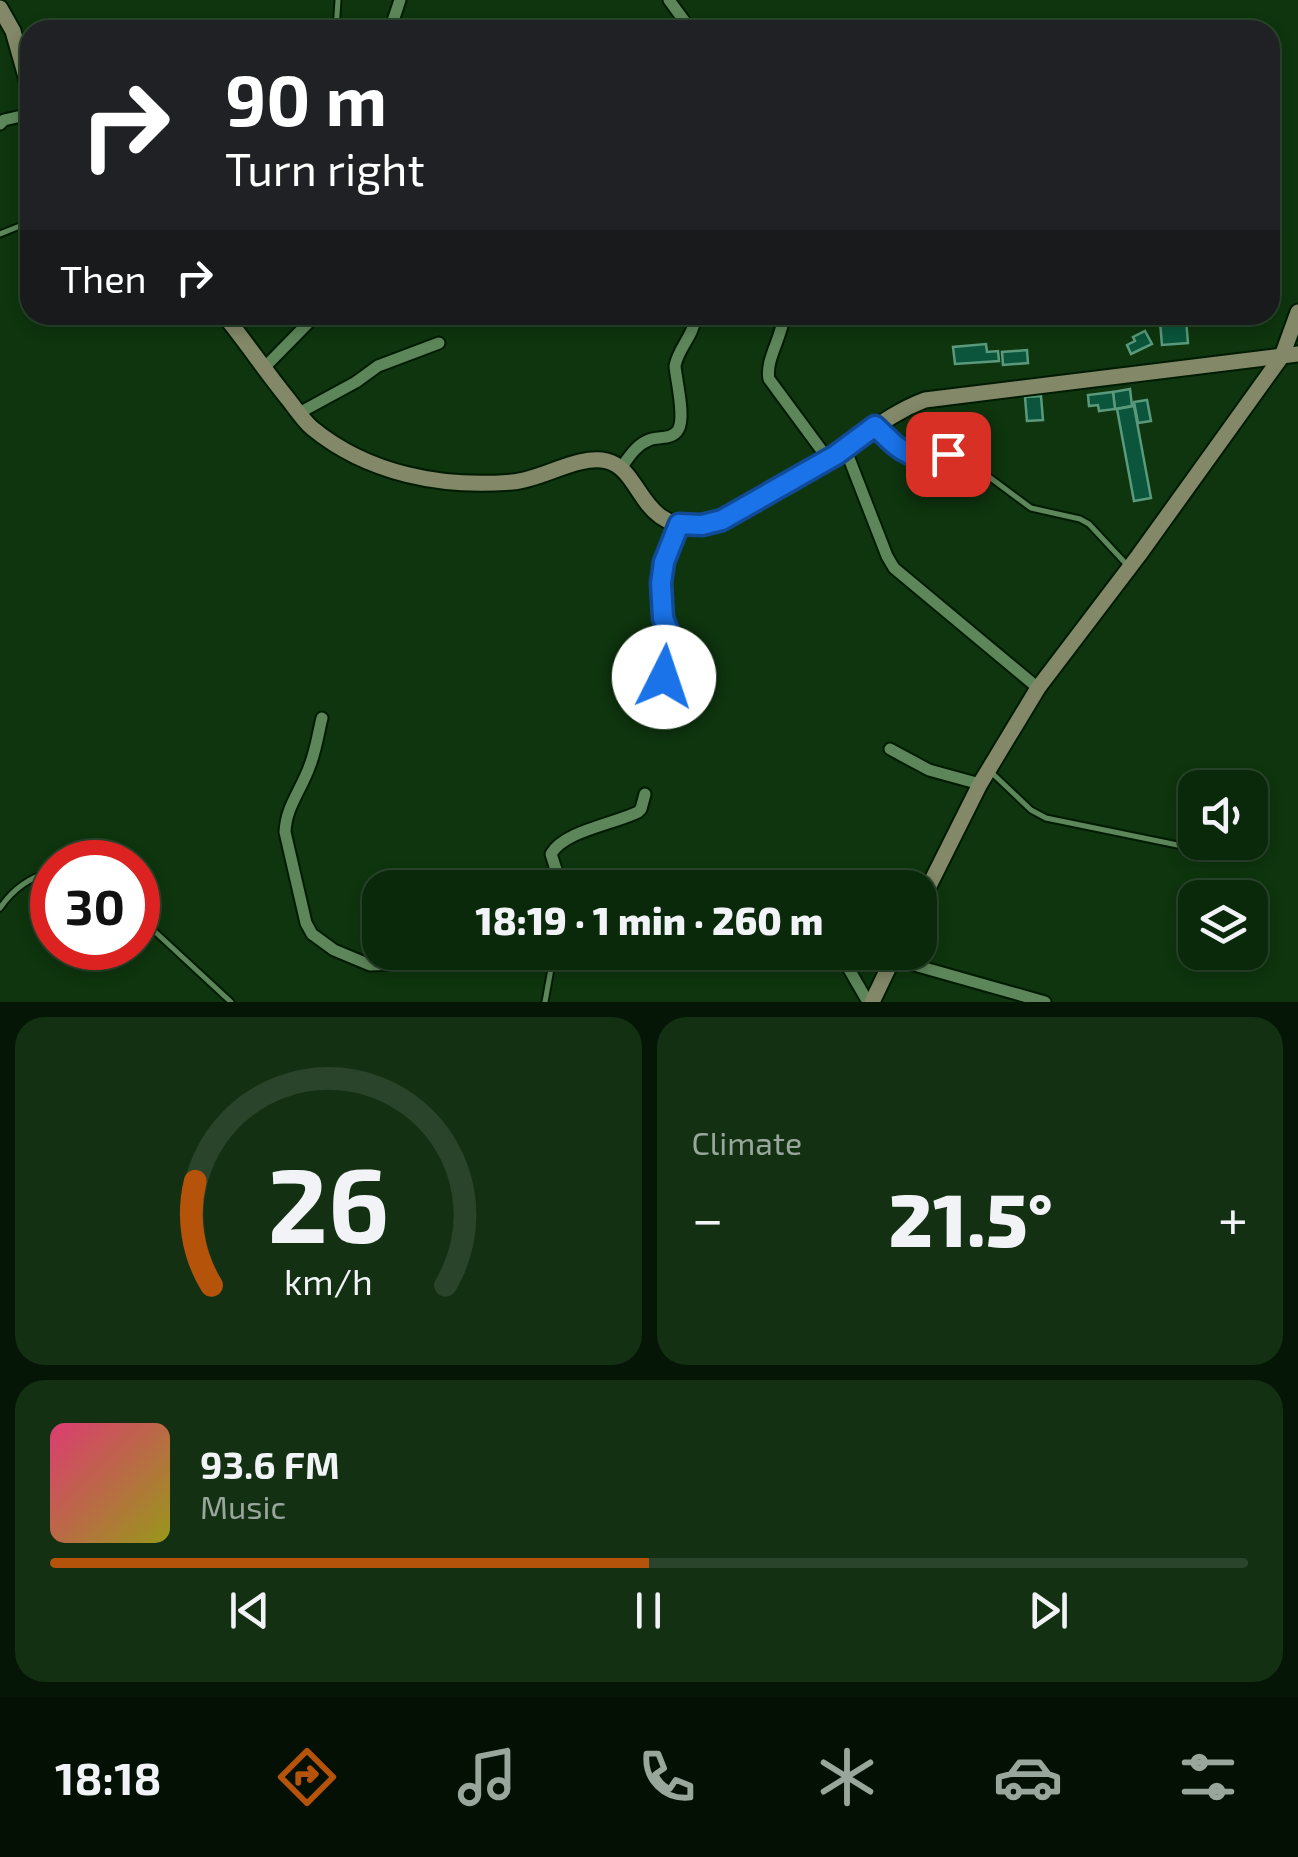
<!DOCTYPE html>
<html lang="en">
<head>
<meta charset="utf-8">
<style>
	:root { --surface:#0a280a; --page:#133013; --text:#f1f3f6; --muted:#99a69c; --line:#2a442b; --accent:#b45309 }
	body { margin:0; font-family:"Exo 2",sans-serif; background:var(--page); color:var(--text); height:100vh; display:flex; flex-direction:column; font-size:38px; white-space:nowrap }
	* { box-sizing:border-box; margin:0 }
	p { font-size:32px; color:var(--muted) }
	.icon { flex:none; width:55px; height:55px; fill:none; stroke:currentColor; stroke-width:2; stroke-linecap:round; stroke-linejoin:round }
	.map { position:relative; height:1002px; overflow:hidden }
	.drawer { display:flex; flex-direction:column; gap:15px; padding:15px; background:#061606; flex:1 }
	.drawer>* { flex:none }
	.banner { position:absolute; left:20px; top:20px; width:1260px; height:305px; border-radius:30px; box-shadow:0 5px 15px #0003,0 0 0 2px var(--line); background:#202124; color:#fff; overflow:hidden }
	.buttons { position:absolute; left:1178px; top:770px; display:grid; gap:20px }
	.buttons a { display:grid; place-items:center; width:90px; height:90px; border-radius:20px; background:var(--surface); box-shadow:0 5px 15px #0003,0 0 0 2px var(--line); font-size:50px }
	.speed { position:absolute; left:30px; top:840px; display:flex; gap:20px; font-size:50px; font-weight:700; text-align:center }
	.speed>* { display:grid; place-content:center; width:130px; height:130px; border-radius:50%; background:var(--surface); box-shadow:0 5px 15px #0003,0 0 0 2px var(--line); line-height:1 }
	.speed .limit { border:15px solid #d22; background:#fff; color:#111 }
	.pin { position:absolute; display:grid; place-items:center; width:85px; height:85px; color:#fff; margin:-42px; border-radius:20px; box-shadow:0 5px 15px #0006 }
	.me { position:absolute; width:110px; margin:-55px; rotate:4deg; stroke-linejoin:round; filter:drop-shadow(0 0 8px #0008) }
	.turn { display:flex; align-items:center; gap:35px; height:210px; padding:0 40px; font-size:45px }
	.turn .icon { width:130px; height:130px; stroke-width:2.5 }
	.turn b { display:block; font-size:70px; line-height:85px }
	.then { display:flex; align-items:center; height:95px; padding:0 40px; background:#0003; gap:20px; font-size:38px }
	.big { font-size:75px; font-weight:800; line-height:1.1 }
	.drawer .tile { flex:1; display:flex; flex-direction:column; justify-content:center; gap:15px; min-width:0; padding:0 35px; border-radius:30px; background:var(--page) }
	.drawer .dial { align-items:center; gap:0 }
	.dial svg { height:260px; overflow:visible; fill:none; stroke:var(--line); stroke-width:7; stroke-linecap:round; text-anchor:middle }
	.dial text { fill:var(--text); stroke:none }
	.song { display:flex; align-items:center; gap:30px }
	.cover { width:120px; height:120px; border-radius:15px; background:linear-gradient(135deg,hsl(340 70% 55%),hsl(60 70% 35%)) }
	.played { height:10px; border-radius:5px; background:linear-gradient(90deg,var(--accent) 50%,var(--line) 50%) }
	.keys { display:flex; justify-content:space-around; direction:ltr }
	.heat { display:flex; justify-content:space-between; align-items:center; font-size:55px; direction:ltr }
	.drawer .tiles { flex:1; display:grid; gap:15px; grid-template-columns:1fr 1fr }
	.tile:last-child { grid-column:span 2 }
	.trip { position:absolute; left:362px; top:870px; width:575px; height:100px; border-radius:30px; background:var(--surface); box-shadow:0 5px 15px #0003,0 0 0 2px var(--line); font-weight:800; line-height:100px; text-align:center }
	.menu { display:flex; height:160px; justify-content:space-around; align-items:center; background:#041004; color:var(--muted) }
	.menu .icon { width:70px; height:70px }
	.menu .selected { color:var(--accent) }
	.menu b { font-size:45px; color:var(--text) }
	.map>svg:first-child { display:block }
</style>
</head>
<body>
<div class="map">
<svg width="1298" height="1002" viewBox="0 0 1298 1002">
	<rect width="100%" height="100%" fill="#0e350e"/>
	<g fill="#0a553b" stroke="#5a997c" stroke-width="2.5">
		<polygon points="1186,319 1188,343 1162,345 1160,322"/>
		<polygon points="1145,331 1152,344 1131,354 1127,345 1135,341 1133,337"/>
		<polygon points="986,344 987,352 998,351 999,361 955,364 953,347"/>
		<polygon points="1027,350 1028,363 1003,365 1002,352"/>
		<polygon points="1130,389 1132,406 1115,409 1113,392"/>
		<polygon points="1113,392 1115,409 1099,411 1098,405 1089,406 1088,395"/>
		<polygon points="1041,396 1043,420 1027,421 1025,397"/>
		<polygon points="1147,400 1151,421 1138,423 1134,402"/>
		<polygon points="1134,406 1151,498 1134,501 1117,409"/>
	</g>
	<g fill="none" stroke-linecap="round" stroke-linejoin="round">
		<g stroke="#001b01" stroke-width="9">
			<g id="lane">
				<polyline points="336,30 338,0"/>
				<polyline points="0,234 30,222"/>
				<path d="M877,428C885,436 893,446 902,452C919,462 943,453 961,456L1031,508L1080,519L1089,524L1128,566"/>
				<polyline points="991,772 1031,810 1046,818 1236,857"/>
				<path d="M0,908C14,888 29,878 52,871"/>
				<polyline points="138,916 231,1002"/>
				<polyline points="545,1002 554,952"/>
			</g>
		</g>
		<g stroke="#001b01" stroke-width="15">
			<g id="street">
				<polyline points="669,0 691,30"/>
				<polyline points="390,30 400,0"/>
				<polyline points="0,124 4,120 30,114"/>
				<path d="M784,315C782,338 765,360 769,379L828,459"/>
				<polyline points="263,369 316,315"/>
				<polyline points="299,413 356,382 378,366 439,343"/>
				<polyline points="845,448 887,556 894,568 1038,688"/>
				<path d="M621,468C629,457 636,445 649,440C659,436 672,440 678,430C686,418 676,380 675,366C679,346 693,338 696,315"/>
				<polyline points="664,677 673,657 674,646 663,618 662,572 679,524"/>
				<path d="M322,718C318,734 316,750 310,765C302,789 286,806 285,832L306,923L312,934L334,950L370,965L507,960L543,956L551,952"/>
				<polyline points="890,749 929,770 980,784"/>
				<path d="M562,888L551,854C564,831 614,824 638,812L641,809L645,794"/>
				<polyline points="839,952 868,1002"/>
				<polyline points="893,959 1045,1002"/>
			</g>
		</g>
		<g stroke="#001b01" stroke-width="19">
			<g id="secondary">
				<polyline points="0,8 13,31 30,91"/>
				<path d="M224,315C246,342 266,372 288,399C296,409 303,420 312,428C368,474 442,488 512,482C542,480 578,454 607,461C643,470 639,533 702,525C724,523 745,508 763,497C787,483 812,470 835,455C867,435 888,414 925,400L1298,354"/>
				<polyline points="920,904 980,784 1038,688 1139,555 1282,356 1298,312"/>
				<polyline points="872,1002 896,952"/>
			</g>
		</g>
		<use href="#lane" stroke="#5d865a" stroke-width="5"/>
		<use href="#street" stroke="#5d865a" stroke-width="11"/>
		<use href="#secondary" stroke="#828868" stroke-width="15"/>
	</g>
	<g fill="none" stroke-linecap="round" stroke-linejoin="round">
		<g stroke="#114b97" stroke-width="25">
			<path id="route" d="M664,677L673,657L674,646L663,618L661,583L664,562L679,524L702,525L722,520L836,455L875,426C904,454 907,460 948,454"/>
		</g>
		<use href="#route" stroke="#1a73e8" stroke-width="18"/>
	</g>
</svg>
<div class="buttons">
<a><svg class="icon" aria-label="sound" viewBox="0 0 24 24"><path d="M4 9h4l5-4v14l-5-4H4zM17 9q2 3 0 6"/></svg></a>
<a><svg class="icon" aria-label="layers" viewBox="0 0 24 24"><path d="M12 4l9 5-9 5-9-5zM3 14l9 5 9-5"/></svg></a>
</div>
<div class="speed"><div class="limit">30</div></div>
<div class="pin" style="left:948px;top:454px;background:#d93025"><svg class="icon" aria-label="arrive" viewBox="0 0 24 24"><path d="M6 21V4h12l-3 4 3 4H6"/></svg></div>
<svg class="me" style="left:664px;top:677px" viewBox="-20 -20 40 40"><circle r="19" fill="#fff"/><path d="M0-13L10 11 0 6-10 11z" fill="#1a73e8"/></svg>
<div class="trip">18:19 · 1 min · 260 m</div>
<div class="banner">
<div class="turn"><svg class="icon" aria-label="right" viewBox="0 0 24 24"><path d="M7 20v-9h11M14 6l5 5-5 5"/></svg><div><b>90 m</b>Turn right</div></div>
<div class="then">Then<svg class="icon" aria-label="right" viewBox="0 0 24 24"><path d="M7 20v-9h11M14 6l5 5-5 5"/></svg></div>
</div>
</div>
<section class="drawer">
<div class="tiles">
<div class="tile dial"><svg viewBox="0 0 100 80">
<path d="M14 69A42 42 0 1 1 86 69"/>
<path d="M14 69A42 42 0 0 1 9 37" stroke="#b45309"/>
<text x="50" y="56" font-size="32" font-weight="700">26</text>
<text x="50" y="72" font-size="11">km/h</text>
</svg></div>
<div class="tile"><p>Climate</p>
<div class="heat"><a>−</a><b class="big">21.5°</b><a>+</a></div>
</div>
<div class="tile">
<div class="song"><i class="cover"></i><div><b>93.6 FM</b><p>Music</p></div></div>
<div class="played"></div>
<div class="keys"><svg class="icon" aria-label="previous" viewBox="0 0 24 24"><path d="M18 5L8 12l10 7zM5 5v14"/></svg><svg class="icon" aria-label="pause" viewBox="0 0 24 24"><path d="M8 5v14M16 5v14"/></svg><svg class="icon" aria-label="next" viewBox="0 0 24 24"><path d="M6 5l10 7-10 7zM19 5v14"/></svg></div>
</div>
</div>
</section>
<nav class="menu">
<b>18:18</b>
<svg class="icon selected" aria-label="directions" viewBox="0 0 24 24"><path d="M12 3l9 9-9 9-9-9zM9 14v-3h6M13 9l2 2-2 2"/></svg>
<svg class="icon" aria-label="music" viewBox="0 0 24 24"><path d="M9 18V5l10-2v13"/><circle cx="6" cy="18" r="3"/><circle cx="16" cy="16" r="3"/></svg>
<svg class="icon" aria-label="phone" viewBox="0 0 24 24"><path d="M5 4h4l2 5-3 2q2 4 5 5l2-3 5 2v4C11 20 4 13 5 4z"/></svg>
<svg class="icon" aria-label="climate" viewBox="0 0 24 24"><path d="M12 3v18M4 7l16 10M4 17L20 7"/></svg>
<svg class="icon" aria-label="car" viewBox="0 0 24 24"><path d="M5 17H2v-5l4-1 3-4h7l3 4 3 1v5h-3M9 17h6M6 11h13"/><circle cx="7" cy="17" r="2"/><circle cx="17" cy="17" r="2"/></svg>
<svg class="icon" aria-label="filters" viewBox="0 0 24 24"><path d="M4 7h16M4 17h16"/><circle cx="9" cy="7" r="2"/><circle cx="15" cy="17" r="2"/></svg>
</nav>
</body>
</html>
